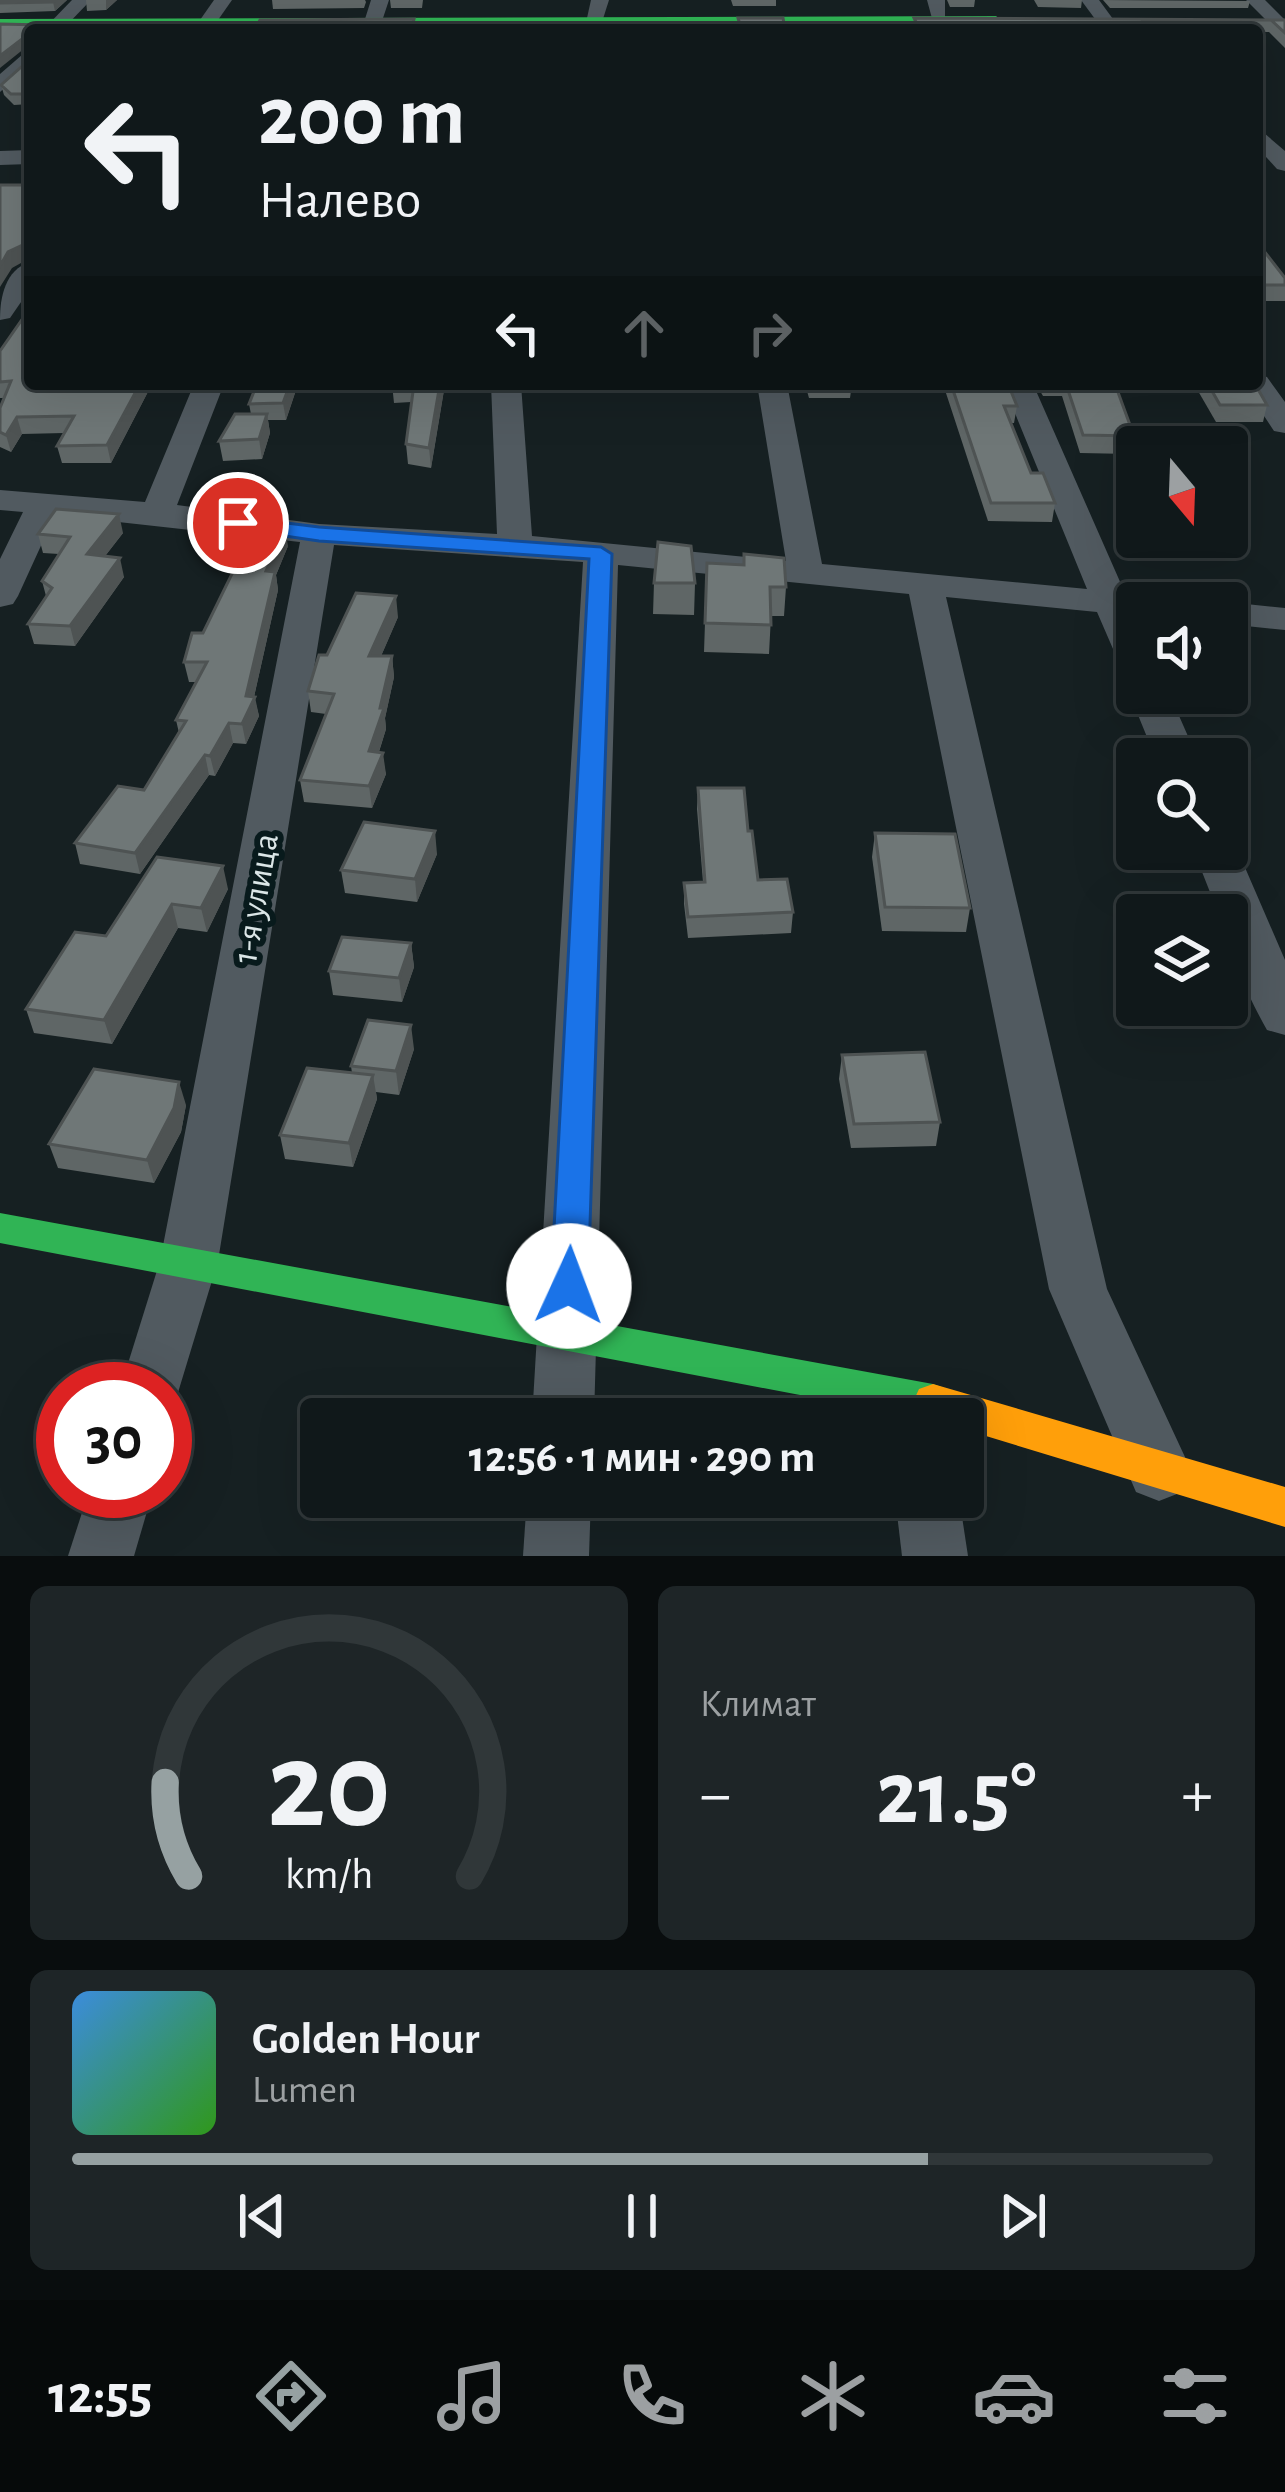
<!DOCTYPE html>
<html lang="ru">
<head>
<meta charset="utf-8">
<style>
	:root { --surface:#10181a; --page:#1e2527; --text:#f1f3f6; --muted:#9ca0a2; --line:#303739; --accent:#96a1a2 }
	body { margin:0; font-family:"Alegreya Sans",sans-serif; background:var(--page); color:var(--text); height:100vh; display:flex; flex-direction:column; font-size:45px; white-space:nowrap }
	* { box-sizing:border-box; margin:0 }
	p { font-size:39px; color:var(--muted) }
	.icon { flex:none; width:66px; height:66px; fill:none; stroke:currentColor; stroke-width:2; stroke-linecap:round; stroke-linejoin:round }
	.map { position:relative; height:1556px; overflow:hidden }
	.details { display:flex; flex-direction:column; gap:30px; padding:30px; background:#090d0e; flex:1 }
	.details>* { flex:none }
	.hud { position:absolute; left:24px; top:24px; width:1239px; height:366px; border-radius:12px; box-shadow:0 12px 48px #0002,0 0 0 3px var(--line); background:#10181a; color:var(--text); overflow:hidden }
	.needle { width:78px; rotate:161deg }
	.buttons { position:absolute; left:1116px; top:426px; display:grid; gap:24px }
	.buttons a { display:grid; place-items:center; width:132px; height:132px; border-radius:12px; background:var(--surface); box-shadow:0 12px 48px #0002,0 0 0 3px var(--line); font-size:60px }
	.speed { position:absolute; left:36px; top:1362px; display:flex; gap:24px; font-size:60px; font-weight:700; text-align:center }
	.speed>* { display:grid; place-content:center; width:156px; height:156px; border-radius:50%; background:var(--surface); box-shadow:0 12px 48px #0002,0 0 0 3px var(--line); line-height:1 }
	.speed .limit { border:18px solid #d22; background:#fff; color:#111 }
	.pin { position:absolute; display:grid; place-items:center; width:102px; height:102px; color:#fff; margin:-51px; border:6px solid #fff; border-radius:50%; box-shadow:0 3px 12px #0007 }
	.me { position:absolute; width:132px; margin:-66px; rotate:2deg; stroke-linejoin:round; filter:drop-shadow(0 0 9px #0008) }
	.turn { display:flex; align-items:center; gap:42px; height:252px; padding:0 36px; font-size:54px }
	.turn .icon { width:156px; height:156px; stroke-width:2.5 }
	.turn b { display:block; font-size:84px; line-height:102px }
	.lanes { display:flex; align-items:center; height:114px; padding:0 36px; background:#0003; justify-content:center; gap:60px; direction:ltr }
	.lanes .off { opacity:.35 }
	.big { font-size:90px; font-weight:700; line-height:1.1 }
	.details .widget { flex:1; display:flex; flex-direction:column; justify-content:center; gap:18px; min-width:0; padding:0 42px; border-radius:18px; background:var(--page) }
	.details .dial { align-items:center; gap:0 }
	.dial svg { height:312px; overflow:visible; fill:none; stroke:var(--line); stroke-width:7; stroke-linecap:round; text-anchor:middle }
	.dial text { fill:var(--text); stroke:none }
	.song { display:flex; align-items:center; gap:36px }
	.cover { width:144px; height:144px; border-radius:18px; background:linear-gradient(135deg,hsl(210 70% 55%),hsl(110 70% 35%)) }
	.played { height:12px; border-radius:6px; background:linear-gradient(90deg,var(--accent) 75%,var(--line) 75%) }
	.keys { display:flex; justify-content:space-around; direction:ltr }
	.heat { display:flex; justify-content:space-between; align-items:center; font-size:66px; direction:ltr }
	.details .tiles { flex:1; display:grid; gap:30px; grid-template-columns:1fr 1fr }
	.widget:last-child { grid-column:span 2 }
	.trip { position:absolute; left:300px; top:1398px; width:684px; height:120px; border-radius:12px; background:var(--surface); box-shadow:0 12px 48px #0002,0 0 0 3px var(--line); font-weight:700; line-height:120px; text-align:center }
	.tabs { display:flex; height:192px; justify-content:space-around; align-items:center; background:#060a0a; color:var(--muted) }
	.tabs .icon { width:84px; height:84px }
	.tabs .active { color:var(--accent) }
	.tabs b { font-size:54px; color:var(--text) }
	.map>svg:first-child { display:block }
</style>
</head>
<body>
<div class="map">
<svg width="1285" height="1556" viewBox="0 0 1285 1556">
	<rect width="100%" height="100%" fill="#162022"/>
	<g fill="none" stroke-linecap="round" stroke-linejoin="round">
		<g fill="#515a60" fill-rule="evenodd">
			<polygon points="72,0 91,0 62,30 43,30"/>
			<polygon points="214,0 232,0 211,30 193,30"/>
			<polygon points="371,0 389,0 382,21 373,30 353,30 365,19"/>
			<polygon points="591,0 609,0 602,22 587,18"/>
			<polygon points="927,0 945,0 945,22 933,22"/>
			<polygon points="1081,0 1099,0 1113,19 1098,23"/>
			<polygon points="1246,0 1265,0 1285,20 1270,24"/>
			<polygon points="30,48 30,65 0,92 0,74"/>
			<polygon points="1257,127 1285,151 1285,171 1277,169 1257,147"/>
			<polygon points="30,150 30,164 0,165 0,151"/>
			<path d="M30,262V289L10,318L0,320C0,297 5,270 30,262Z"/>
			<polygon points="1257,374 1267,377 1285,402 1285,433 1274,431 1243,384 1257,384"/>
			<polygon points="194,384 224,384 177,505 319,524 497,534 491,384 521,384 532,536 786,561 757,384 787,384 822,564 1087,589 1003,384 1033,384 1125,593 1150,597 1154,603 1137,603 1137,676 1123,672 1097,612 946,597 1107,1289 1191,1470 1182,1492 1159,1501 1136,1492 1049,1289 909,594 618,565 594,1419 532,1419 583,562 334,545 218,1261 173,1409 165,1412 165,1389 120,1389 160,1261 300,542 55,515 18,596 13,604 0,607 0,559 23,512 0,510 0,490 145,502"/>
			<polygon points="1227,602 1285,608 1285,630 1227,624 1227,603 1223,603"/>
			<polygon points="1137,684 1137,693 1169,693 1198,759 1156,759 1129,693"/>
			<path d="M1227,838L1237,849L1285,960V1035L1267,1030C1249,998 1227,952 1227,915H1219L1193,849H1227Z"/>
			<polygon points="89,1491 153,1491 134,1556 68,1556"/>
			<polygon points="527,1497 591,1497 589,1556 523,1556"/>
			<polygon points="895,1497 959,1497 968,1556 902,1556"/>
		</g>
		<g fill="#30b455" fill-rule="evenodd">
			<polygon points="997,16 993,21 0,27 0,19"/>
			<polygon points="0,1213 933,1384 947,1389 953,1402 947,1415 926,1419 0,1243"/>
		</g>
		<polygon fill="#ff9f0a" fill-rule="evenodd" points="933,1384 1285,1487 1285,1527 963,1429 963,1419 919,1415 913,1402 919,1389"/>
	</g>
	<g fill="#5f6666">
		<polygon points="0,0 67,0 55,11 0,13"/>
		<polygon points="86,0 117,0 106,10 87,11"/>
		<polygon points="272,0 365,0 366,2 364,8 273,9"/>
		<polygon points="390,0 423,0 422,8 391,8"/>
		<polygon points="731,0 776,0 776,6 733,6"/>
		<polygon points="947,0 975,0 974,7 950,7"/>
		<polygon points="1034,0 1082,0 1081,8 1038,7"/>
		<polygon points="1103,0 1250,1 1248,8 1110,8"/>
		<polygon points="914,18 1285,20 1285,48 1269,32 1257,32 1257,30 913,30"/>
		<polygon points="30,61 30,104 14,105 4,95 1,85"/>
		<polygon points="1257,242 1285,278 1285,301 1257,301"/>
		<polygon points="0,351 30,384 152,384 111,463 62,463 57,446 64,433 22,434 11,452 0,447 0,408 4,398 0,398"/>
		<polygon points="298,384 286,420 268,420 270,433 262,459 223,461 219,441 251,414 249,404"/>
		<polygon points="392,384 445,384 431,468 408,464 406,444 411,402 394,403"/>
		<polygon points="805,384 852,384 850,398 809,398"/>
		<polygon points="943,384 1008,384 1017,406 1014,423 1011,423 1031,473 1055,503 1052,522 988,521"/>
		<polygon points="1036,384 1125,384 1124,386 1116,386 1134,436 1130,454 1080,453 1062,396 1043,396"/>
		<polygon points="1194,384 1255,384 1267,405 1263,422 1216,422"/>
		<polygon points="123,533 105,556 124,577 75,646 34,644 28,624 46,596 42,581 59,554 43,553 38,534"/>
		<polygon points="288,546 276,575 278,590 254,697 259,716 246,744 233,743 215,776 209,775 140,874 80,864 75,843 144,790 179,733 176,720 196,682 189,682 184,662 203,633"/>
		<polygon points="707,563 786,587 784,616 771,616 769,654 704,652"/>
		<polygon points="654,583 695,583 694,615 653,614"/>
		<polygon points="398,617 381,656 392,656 394,677 385,718 386,729 379,752 386,774 372,808 304,802 300,780 326,714 311,712 308,691 327,655"/>
		<polygon points="698,788 748,831 758,880 793,912 791,933 688,938 684,904 684,883 703,882 697,809"/>
		<polygon points="875,833 970,908 966,932 882,931 872,857"/>
		<polygon points="437,854 417,902 345,893 341,870"/>
		<polygon points="157,857 228,889 207,932 178,928 112,1044 34,1033 26,1009 106,936"/>
		<polygon points="411,943 414,967 402,1002 333,995 329,971"/>
		<polygon points="414,1049 399,1095 376,1092 377,1099 353,1167 285,1159 280,1135 352,1073 351,1066"/>
		<polygon points="842,1055 940,1122 936,1146 851,1148 839,1079"/>
		<polygon points="186,1105 181,1132 154,1183 58,1168 49,1144"/>
	</g>
	<g fill="#4e5353">
		<polygon points="55,0 67,0 55,11 53,2"/>
		<polygon points="106,0 117,0 106,10"/>
		<polygon points="30,33 30,44 0,68 0,56"/>
		<polygon points="27,243 30,258 12,268 0,287 0,266 8,252"/>
		<polygon points="140,384 152,384 111,463 107,445"/>
		<polygon points="290,384 298,384 286,420 283,403"/>
		<polygon points="440,384 445,384 431,468 429,448"/>
		<polygon points="267,414 270,433 262,459 259,439"/>
		<polygon points="17,417 22,434 11,452 6,435"/>
		<polygon points="119,514 123,533 92,573 87,554"/>
		<polygon points="285,528 288,546 276,575 278,590 253,701 255,697 259,716 246,744 242,724 266,571"/>
		<polygon points="120,558 124,577 75,646 70,626"/>
		<polygon points="396,596 398,617 372,677 369,656"/>
		<polygon points="392,656 394,677 385,718 386,729 372,773 369,751"/>
		<polygon points="229,723 233,743 215,776 210,756"/>
		<polygon points="383,753 386,774 372,808 369,786"/>
		<polygon points="205,755 209,775 140,874 135,853"/>
		<polygon points="435,831 437,854 417,902 415,879"/>
		<polygon points="223,866 228,889 207,932 201,908"/>
		<polygon points="172,904 178,928 112,1044 104,1020"/>
		<polygon points="411,943 414,967 402,1002 399,978"/>
		<polygon points="411,1025 414,1049 399,1095 396,1071"/>
		<polygon points="373,1075 377,1099 353,1167 349,1143"/>
		<polygon points="179,1082 186,1105 181,1132 154,1183 147,1160"/>
	</g>
	<g fill="#6f7777" stroke="#4e5353" stroke-width="3">
		<polygon points="0,0 55,0 53,2 0,3"/>
		<polygon points="738,18 783,18 785,30 748,30 747,25 740,25"/>
		<polygon points="914,18 1285,20 1285,33 1271,20 1142,20 1153,30 920,30"/>
		<polygon points="414,19 411,30 255,29 260,20"/>
		<polygon points="700,23 700,30 653,30 652,24"/>
		<polygon points="0,24 40,25 33,30 30,30 30,33 0,56"/>
		<polygon points="28,61 30,61 30,94 11,94 1,85"/>
		<polygon points="0,185 30,185 30,265 27,243 8,252 0,266"/>
		<polygon points="1257,242 1285,278 1285,285 1257,285"/>
		<polygon points="30,308 30,384 140,384 107,445 57,446 74,416 17,417 6,435 0,432 0,408 11,381 0,382 0,351"/>
		<polygon points="257,384 290,384 283,403 249,404"/>
		<polygon points="414,384 440,384 429,448 406,444"/>
		<polygon points="951,384 1008,384 1017,406 1004,406 1031,473 1043,473 1055,503 991,503"/>
		<polygon points="1066,384 1115,384 1134,436 1083,435"/>
		<polygon points="1208,384 1255,384 1267,405 1220,405"/>
		<polygon points="235,414 267,414 259,439 219,441"/>
		<polygon points="56,509 119,514 87,554 120,558 70,626 28,624 52,588 42,581 70,537 38,534"/>
		<polygon points="255,527 285,528 266,571 275,572 246,696 255,697 242,724 229,723 210,756 205,755 135,853 75,843 118,786 144,790 186,721 176,720 207,662 184,662 192,633 203,633"/>
		<polygon points="658,542 691,546 695,583 654,583"/>
		<polygon points="744,554 784,558 786,587 770,587 771,625 705,623 707,563 744,565"/>
		<polygon points="356,593 396,596 369,656 392,656 380,708 384,708 369,751 383,753 369,786 300,780 334,694 308,691 319,655 327,655"/>
		<polygon points="698,788 744,788 748,831 752,831 758,880 787,879 793,912 688,917 684,883 705,882"/>
		<polygon points="364,822 435,831 415,879 341,870"/>
		<polygon points="875,833 955,834 970,908 885,907"/>
		<polygon points="157,857 223,866 201,908 172,904 104,1020 26,1009 75,932 106,936"/>
		<polygon points="342,937 411,943 399,978 329,971"/>
		<polygon points="368,1020 411,1025 396,1071 351,1066"/>
		<polygon points="925,1052 940,1122 854,1124 842,1055"/>
		<polygon points="307,1068 373,1075 349,1143 280,1135"/>
		<polygon points="94,1069 179,1082 174,1108 147,1160 49,1144"/>
	</g>
	<polygon fill="#1a73e8" stroke="#114b97" stroke-width="3" points="238,517 319,527 601,547 612,554 588,1286 583,1298 569,1303 556,1298 551,1286 589,559 319,541 230,528 230,519"/>
	<g text-anchor="middle" stroke-width="12" stroke-linejoin="round" paint-order="stroke">
		<g font-size="36" fill="#dbe6e7" stroke="#081a1c">
			<text transform="translate(254 898) rotate(-80)" y="13">1-я улица</text>
		</g>
	</g>
</svg>
<div class="buttons">
<a><svg class="needle" viewBox="-14 -14 28 28"><path d="M0-13l5 13h-10z" fill="#e53935"/><path d="M0 13l5-13h-10z" fill="#9ca0a2"/></svg></a>
<a><svg class="icon" aria-label="sound" viewBox="0 0 24 24"><path d="M4 9h4l5-4v14l-5-4H4zM17 9q2 3 0 6"/></svg></a>
<a><svg class="icon" aria-label="search" viewBox="0 0 24 24"><circle cx="10" cy="10" r="6"/><path d="M15 15l6 6"/></svg></a>
<a><svg class="icon" aria-label="layers" viewBox="0 0 24 24"><path d="M12 4l9 5-9 5-9-5zM3 14l9 5 9-5"/></svg></a>
</div>
<div class="speed"><div class="limit">30</div></div>
<div class="pin" style="left:238px;top:523px;background:#d93025"><svg class="icon" aria-label="arrive" viewBox="0 0 24 24"><path d="M6 21V4h12l-3 4 3 4H6"/></svg></div>
<svg class="me" style="left:569px;top:1286px" viewBox="-20 -20 40 40"><circle r="19" fill="#fff"/><path d="M0-13L10 11 0 6-10 11z" fill="#1a73e8"/></svg>
<div class="trip">12:56 · 1 мин · 290 m</div>
<div class="hud">
<div class="turn"><svg class="icon" aria-label="left" viewBox="0 0 24 24"><path d="M17 20v-9H6M10 6l-5 5 5 5"/></svg><div><b>200 m</b>Налево</div></div>
<div class="lanes"><svg class="icon" aria-label="left" viewBox="0 0 24 24"><path d="M17 20v-9H6M10 6l-5 5 5 5"/></svg><svg class="icon off" aria-label="ahead" viewBox="0 0 24 24"><path d="M12 20V5M6 11l6-6 6 6"/></svg><svg class="icon off" aria-label="right" viewBox="0 0 24 24"><path d="M7 20v-9h11M14 6l5 5-5 5"/></svg></div>
</div>
</div>
<section class="details">
<div class="tiles">
<div class="widget dial"><svg viewBox="0 0 100 80">
<path d="M14 69A42 42 0 1 1 86 69"/>
<path d="M14 69A42 42 0 0 1 8 45" stroke="#96a1a2"/>
<text x="50" y="56" font-size="32" font-weight="700">20</text>
<text x="50" y="72" font-size="11">km/h</text>
</svg></div>
<div class="widget"><p>Климат</p>
<div class="heat"><a>−</a><b class="big">21.5°</b><a>+</a></div>
</div>
<div class="widget">
<div class="song"><i class="cover"></i><div><b>Golden Hour</b><p>Lumen</p></div></div>
<div class="played"></div>
<div class="keys"><svg class="icon" aria-label="previous" viewBox="0 0 24 24"><path d="M18 5L8 12l10 7zM5 5v14"/></svg><svg class="icon" aria-label="pause" viewBox="0 0 24 24"><path d="M8 5v14M16 5v14"/></svg><svg class="icon" aria-label="next" viewBox="0 0 24 24"><path d="M6 5l10 7-10 7zM19 5v14"/></svg></div>
</div>
</div>
</section>
<nav class="tabs">
<b>12:55</b>
<svg class="icon active" aria-label="directions" viewBox="0 0 24 24"><path d="M12 3l9 9-9 9-9-9zM9 14v-3h6M13 9l2 2-2 2"/></svg>
<svg class="icon" aria-label="music" viewBox="0 0 24 24"><path d="M9 18V5l10-2v13"/><circle cx="6" cy="18" r="3"/><circle cx="16" cy="16" r="3"/></svg>
<svg class="icon" aria-label="phone" viewBox="0 0 24 24"><path d="M5 4h4l2 5-3 2q2 4 5 5l2-3 5 2v4C11 20 4 13 5 4z"/></svg>
<svg class="icon" aria-label="climate" viewBox="0 0 24 24"><path d="M12 3v18M4 7l16 10M4 17L20 7"/></svg>
<svg class="icon" aria-label="car" viewBox="0 0 24 24"><path d="M5 17H2v-5l4-1 3-4h7l3 4 3 1v5h-3M9 17h6M6 11h13"/><circle cx="7" cy="17" r="2"/><circle cx="17" cy="17" r="2"/></svg>
<svg class="icon" aria-label="filters" viewBox="0 0 24 24"><path d="M4 7h16M4 17h16"/><circle cx="9" cy="7" r="2"/><circle cx="15" cy="17" r="2"/></svg>
</nav>
</body>
</html>
